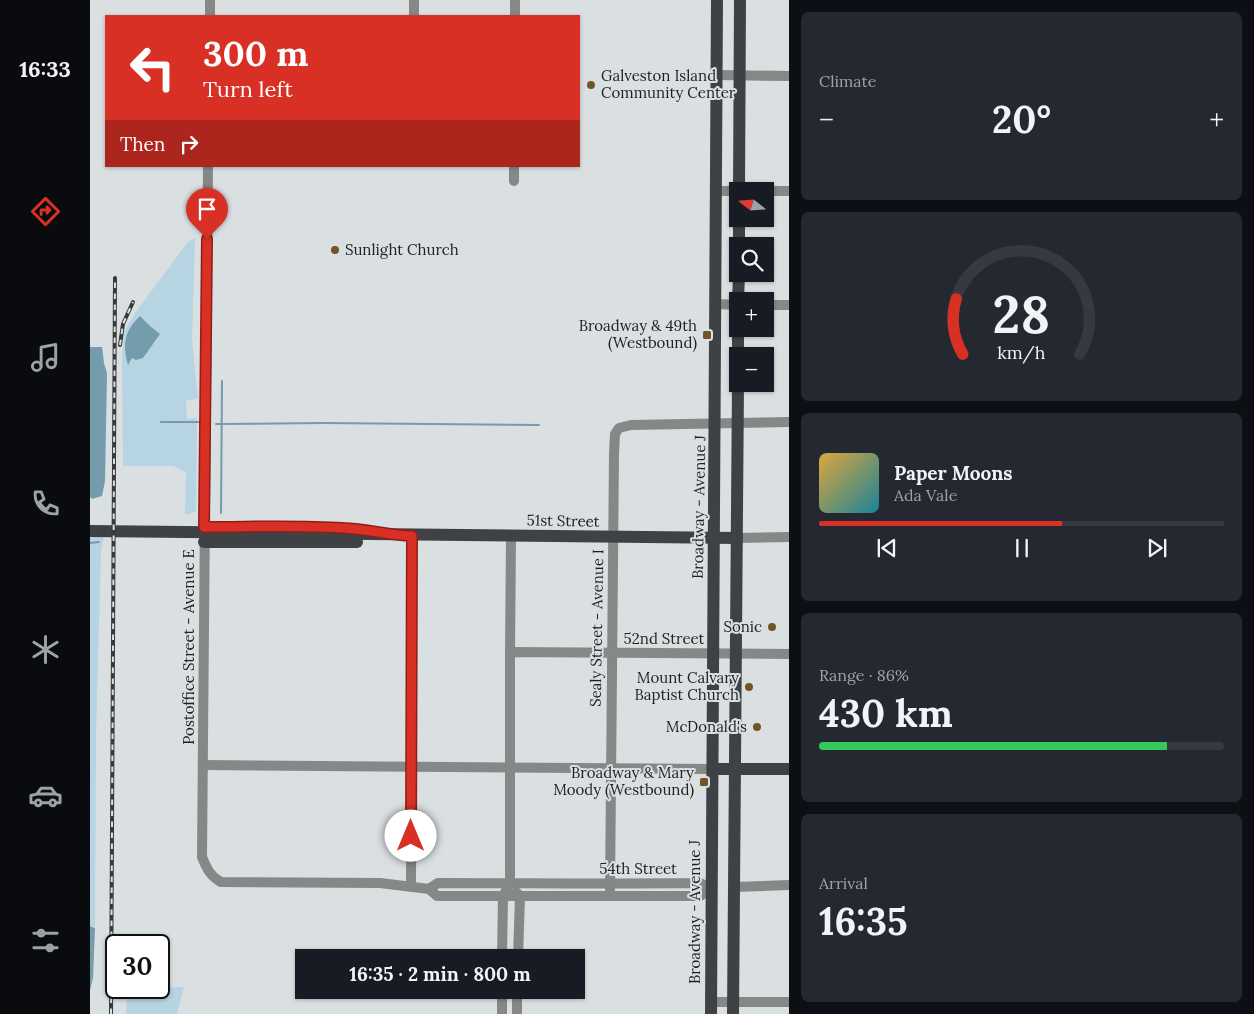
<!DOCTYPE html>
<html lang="en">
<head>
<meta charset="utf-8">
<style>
	:root { --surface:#171b24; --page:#242831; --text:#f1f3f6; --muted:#9ea1a6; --line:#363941; --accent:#d93025 }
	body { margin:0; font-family:Lora,serif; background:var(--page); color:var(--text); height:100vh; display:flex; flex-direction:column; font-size:19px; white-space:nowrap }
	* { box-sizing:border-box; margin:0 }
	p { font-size:16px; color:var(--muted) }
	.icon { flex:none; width:28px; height:28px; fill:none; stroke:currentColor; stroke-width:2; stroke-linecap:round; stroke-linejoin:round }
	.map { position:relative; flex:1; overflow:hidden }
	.side { display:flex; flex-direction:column; gap:12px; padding:12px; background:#0d0f14; width:465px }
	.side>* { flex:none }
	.top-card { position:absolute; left:15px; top:15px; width:475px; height:152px; border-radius:0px; box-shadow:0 1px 4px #0004; background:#d93025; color:#fff; overflow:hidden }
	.needle { width:32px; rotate:287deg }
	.fabs { position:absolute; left:639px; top:182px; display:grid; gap:10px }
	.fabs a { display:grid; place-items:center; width:45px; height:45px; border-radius:0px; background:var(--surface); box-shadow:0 1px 4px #0004; font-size:25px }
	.speed { position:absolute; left:15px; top:934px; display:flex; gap:10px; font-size:25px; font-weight:700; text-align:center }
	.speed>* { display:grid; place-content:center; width:65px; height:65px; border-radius:50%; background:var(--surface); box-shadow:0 1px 4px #0004; line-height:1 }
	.speed .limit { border:2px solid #111; border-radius:8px; background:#fff; color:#111 }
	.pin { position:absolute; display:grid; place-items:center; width:42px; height:42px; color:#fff; margin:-51px -21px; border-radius:50% 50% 50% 0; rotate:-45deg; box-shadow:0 0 5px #0007 }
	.pin .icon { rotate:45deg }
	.me { position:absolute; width:55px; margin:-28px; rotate:0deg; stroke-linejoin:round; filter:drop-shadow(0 0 4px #0008) }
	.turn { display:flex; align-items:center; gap:18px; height:105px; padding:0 15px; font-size:22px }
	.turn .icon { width:65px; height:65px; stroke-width:2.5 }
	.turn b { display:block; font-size:35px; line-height:42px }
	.then { display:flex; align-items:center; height:48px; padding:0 15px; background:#0003; gap:10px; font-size:19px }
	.big { font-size:38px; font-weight:700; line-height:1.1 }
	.side .card { flex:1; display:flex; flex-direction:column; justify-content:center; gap:8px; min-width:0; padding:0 18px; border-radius:8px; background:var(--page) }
	.side .dial { align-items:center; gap:0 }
	.dial svg { height:130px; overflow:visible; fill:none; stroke:var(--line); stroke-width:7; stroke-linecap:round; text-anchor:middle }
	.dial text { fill:var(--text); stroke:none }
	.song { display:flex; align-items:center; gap:15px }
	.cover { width:60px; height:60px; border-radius:8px; background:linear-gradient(135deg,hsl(40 70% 55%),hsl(190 70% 35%)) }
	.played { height:5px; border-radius:2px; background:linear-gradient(90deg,var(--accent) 60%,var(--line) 60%) }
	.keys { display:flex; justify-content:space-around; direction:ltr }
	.heat { display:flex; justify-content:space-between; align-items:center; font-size:28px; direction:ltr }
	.charge { height:8px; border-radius:4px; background:linear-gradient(90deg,#34c759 86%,var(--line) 0) }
	.trip { position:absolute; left:205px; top:949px; width:290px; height:50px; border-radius:0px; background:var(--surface); box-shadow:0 1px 4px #0004; font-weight:700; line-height:50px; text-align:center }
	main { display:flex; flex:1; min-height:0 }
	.menu { display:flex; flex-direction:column; width:90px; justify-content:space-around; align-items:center; background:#090b0e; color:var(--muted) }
	.menu .icon { width:35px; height:35px }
	.menu .selected { color:var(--accent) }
	.menu b { font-size:22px; color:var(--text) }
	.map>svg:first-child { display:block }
</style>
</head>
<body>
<main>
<nav class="menu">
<b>16:33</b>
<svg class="icon selected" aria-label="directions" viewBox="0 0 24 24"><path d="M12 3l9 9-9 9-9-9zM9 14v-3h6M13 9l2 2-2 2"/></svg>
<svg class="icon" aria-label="music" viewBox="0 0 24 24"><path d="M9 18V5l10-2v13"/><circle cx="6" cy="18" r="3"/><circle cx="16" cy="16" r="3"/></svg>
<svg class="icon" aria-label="phone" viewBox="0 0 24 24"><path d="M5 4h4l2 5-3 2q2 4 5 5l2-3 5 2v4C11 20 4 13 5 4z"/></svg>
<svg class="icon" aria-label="climate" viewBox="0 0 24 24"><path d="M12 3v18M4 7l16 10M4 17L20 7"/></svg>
<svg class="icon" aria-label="car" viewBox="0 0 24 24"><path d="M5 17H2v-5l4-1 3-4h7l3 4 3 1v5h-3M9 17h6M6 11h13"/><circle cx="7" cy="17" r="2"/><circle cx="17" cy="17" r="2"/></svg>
<svg class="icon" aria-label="filters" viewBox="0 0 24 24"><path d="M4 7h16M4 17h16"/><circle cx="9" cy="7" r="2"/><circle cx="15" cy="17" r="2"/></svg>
</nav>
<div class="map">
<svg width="699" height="1014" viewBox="0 0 699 1014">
	<rect width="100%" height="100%" fill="#dadfe1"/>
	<g fill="#b6d4e1">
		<polygon points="105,238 102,340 108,398 96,401 97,419 107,418 106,511 95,515 96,472 83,466 33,466 32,352 35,330 45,313 98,242"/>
		<polygon points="0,529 16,529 11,551 6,734 5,926 0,926"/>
		<polygon points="94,987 87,1014 36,1014 37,989"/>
	</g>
	<g fill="#749cac">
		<path d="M50,316L60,326L70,334L53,358L46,360L42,358L38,365C32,344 35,330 50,316Z"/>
		<polygon points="0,347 12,347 14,363 17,373 15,481 12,496 2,499 0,497"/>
		<polygon points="0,926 5,928 3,978 0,990"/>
	</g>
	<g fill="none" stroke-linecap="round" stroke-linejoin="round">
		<g stroke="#749cac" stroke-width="2">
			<polyline points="71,422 109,422"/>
			<polyline points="126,424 233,423 449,425"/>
			<polyline points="131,513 132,381"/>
			<polyline points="0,543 9,542"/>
		</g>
		<g stroke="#868888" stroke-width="10">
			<polyline points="120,16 120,0"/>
			<polyline points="324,16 324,0"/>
			<polyline points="425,16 425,0"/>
			<polyline points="627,75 699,76"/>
			<path d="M118,166L112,857C117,869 120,876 131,882L290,883L339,889L347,896H610L621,889L610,883C522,884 435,883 348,883L339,889"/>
			<polyline points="424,181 424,166"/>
			<polyline points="626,191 699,191"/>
			<polyline points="626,304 648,305"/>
			<polyline points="675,305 699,305"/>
			<polyline points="647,538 699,537"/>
			<polyline points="420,652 421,537"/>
			<polyline points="114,765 623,769"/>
			<polyline points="321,887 322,536"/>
			<polyline points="644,887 699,885"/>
			<polyline points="520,890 524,453 525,434 529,428 541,425 699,422"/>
			<polyline points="426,892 430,896 428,958"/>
			<polyline points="412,958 413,896 420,883 420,652 699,654"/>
			<polyline points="621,1002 699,1002"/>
			<polyline points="412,1014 412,990"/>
			<polyline points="427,1014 427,990"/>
		</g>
		<g stroke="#3f4244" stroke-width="12">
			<polyline points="649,191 650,0"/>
			<polyline points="649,246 649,219"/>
			<polyline points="648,301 649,274"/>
			<polyline points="648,356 648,329"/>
			<polyline points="0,531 647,538"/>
			<polyline points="114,542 267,542"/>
			<polyline points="623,769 699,769"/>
			<polyline points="621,1014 627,0"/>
			<polyline points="643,1014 648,384"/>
		</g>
		<g stroke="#37393a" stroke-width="4">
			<g id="rail">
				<polyline points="30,345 33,324 43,302"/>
				<polyline points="21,1014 25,278"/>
			</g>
		</g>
		<use href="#rail" stroke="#dadfe1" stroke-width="2" stroke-dasharray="5.5" stroke-linecap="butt"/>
	</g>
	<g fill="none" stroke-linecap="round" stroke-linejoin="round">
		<g stroke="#8d1f18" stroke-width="12">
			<path id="route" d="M117,239L114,527C161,527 207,525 253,528C277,529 299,535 322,536L321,836"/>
		</g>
		<use href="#route" stroke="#d93025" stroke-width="9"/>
	</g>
	<g fill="#715428" stroke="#dadfe1" stroke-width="2">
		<circle cx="501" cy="85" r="5"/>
		<circle cx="245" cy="250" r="5"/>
		<rect x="612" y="330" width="10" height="10" rx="2.5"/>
		<circle cx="682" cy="627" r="5"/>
		<circle cx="659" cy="687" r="5"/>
		<circle cx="667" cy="727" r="5"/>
		<rect x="609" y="777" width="10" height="10" rx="2.5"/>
	</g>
	<g text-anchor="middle" stroke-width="4" stroke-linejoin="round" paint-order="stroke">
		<g font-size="15" fill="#1e2021" stroke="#dadfe1" text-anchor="end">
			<text x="511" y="81" text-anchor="start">Galveston Island<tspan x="511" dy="17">Community Center</tspan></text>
			<text x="255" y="255" text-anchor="start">Sunlight Church</text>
			<text x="607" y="331">Broadway &amp; 49th<tspan x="607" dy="17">(Westbound)</tspan></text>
			<text x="672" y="632">Sonic</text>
			<text x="649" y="683">Mount Calvary<tspan x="649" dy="17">Baptist Church</tspan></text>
			<text x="657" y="732">McDonald's</text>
			<text x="604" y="778">Broadway &amp; Mary<tspan x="604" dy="17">Moody (Westbound)</tspan></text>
		</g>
		<g font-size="15" fill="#1e2021" stroke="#dadfe1">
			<text transform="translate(609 507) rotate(-89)" y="5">Broadway - Avenue J</text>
			<text transform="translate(473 521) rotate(1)" y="5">51st Street</text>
			<text transform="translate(507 628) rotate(-89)" y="5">Sealy Street - Avenue I</text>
			<text x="574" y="644">52nd Street</text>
			<text transform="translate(99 647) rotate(-90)" y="5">Postoffice Street - Avenue E</text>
			<text x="548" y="874">54th Street</text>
			<text transform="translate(605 912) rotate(-90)" y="5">Broadway - Avenue J</text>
		</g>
	</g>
</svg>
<div class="fabs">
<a><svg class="needle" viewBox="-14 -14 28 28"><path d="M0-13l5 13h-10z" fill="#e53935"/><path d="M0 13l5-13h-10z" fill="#9ea1a6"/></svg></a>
<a><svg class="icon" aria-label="search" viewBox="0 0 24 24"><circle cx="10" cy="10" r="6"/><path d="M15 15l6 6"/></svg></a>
<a>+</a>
<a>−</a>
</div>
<div class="speed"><div class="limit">30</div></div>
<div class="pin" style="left:117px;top:239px;background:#d93025"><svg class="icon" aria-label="arrive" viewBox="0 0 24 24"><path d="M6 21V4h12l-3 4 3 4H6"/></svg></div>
<svg class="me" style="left:321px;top:836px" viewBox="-20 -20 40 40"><circle r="19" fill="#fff"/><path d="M0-13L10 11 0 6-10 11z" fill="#d93025"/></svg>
<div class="trip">16:35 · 2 min · 800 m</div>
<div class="top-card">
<div class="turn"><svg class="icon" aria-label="left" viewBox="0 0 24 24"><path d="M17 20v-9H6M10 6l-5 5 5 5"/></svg><div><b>300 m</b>Turn left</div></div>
<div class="then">Then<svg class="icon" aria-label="right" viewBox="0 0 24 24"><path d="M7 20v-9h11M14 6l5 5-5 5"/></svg></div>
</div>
</div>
<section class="side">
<div class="card"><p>Climate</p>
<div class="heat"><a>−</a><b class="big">20°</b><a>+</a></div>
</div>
<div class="card dial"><svg viewBox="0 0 100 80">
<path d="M14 69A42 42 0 1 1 86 69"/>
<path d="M14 69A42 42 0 0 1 10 35" stroke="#d93025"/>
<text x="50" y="56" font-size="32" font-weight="700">28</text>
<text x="50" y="72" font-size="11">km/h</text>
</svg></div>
<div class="card">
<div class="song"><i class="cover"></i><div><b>Paper Moons</b><p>Ada Vale</p></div></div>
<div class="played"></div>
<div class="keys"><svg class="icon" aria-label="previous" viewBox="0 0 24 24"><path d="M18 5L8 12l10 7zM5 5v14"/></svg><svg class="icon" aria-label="pause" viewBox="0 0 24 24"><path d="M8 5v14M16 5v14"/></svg><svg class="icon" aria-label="next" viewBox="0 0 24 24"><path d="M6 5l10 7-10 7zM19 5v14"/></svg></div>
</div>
<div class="card"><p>Range · 86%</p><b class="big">430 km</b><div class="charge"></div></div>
<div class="card"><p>Arrival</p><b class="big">16:35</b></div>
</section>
</main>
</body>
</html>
